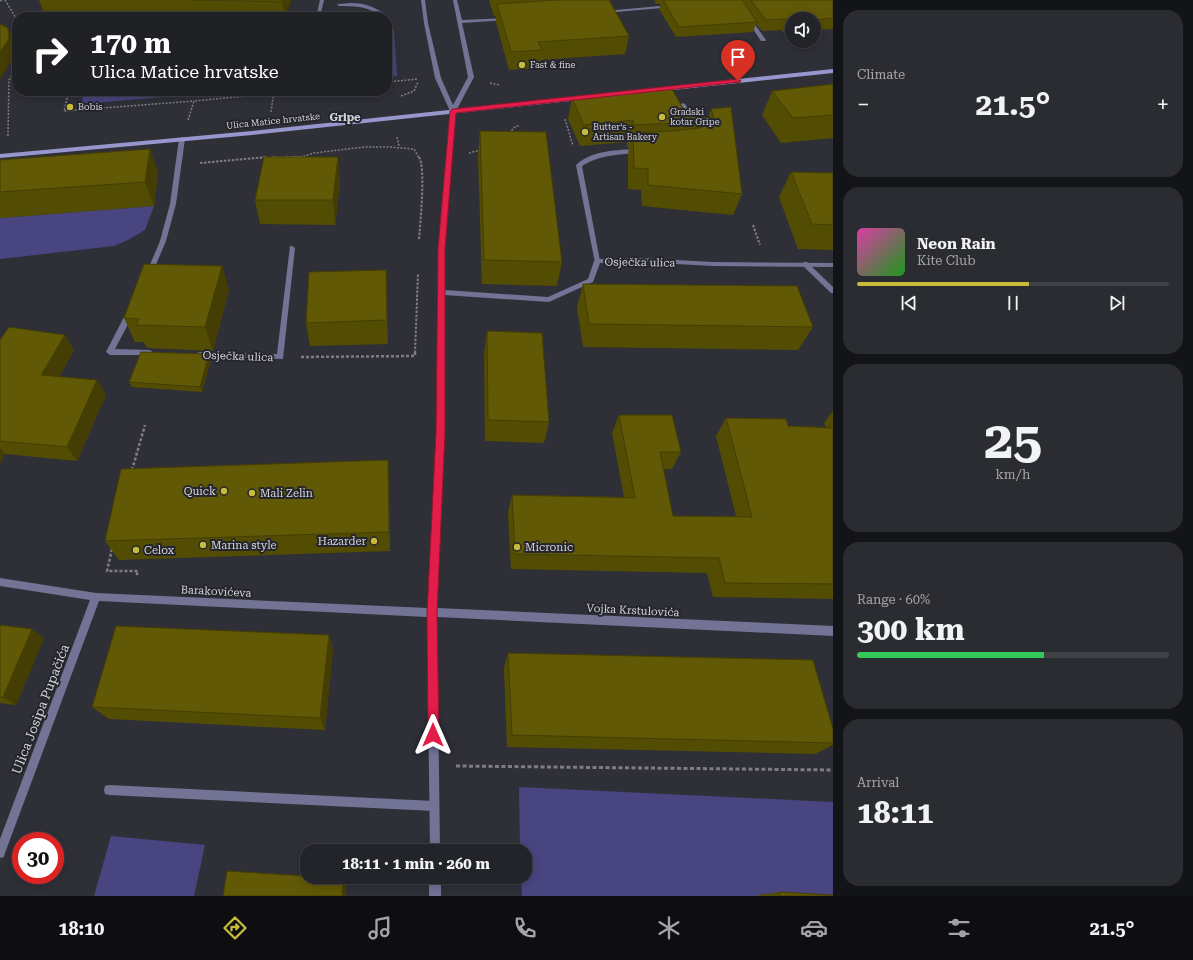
<!DOCTYPE html>
<html lang="en">
<head>
<meta charset="utf-8">
<style>
	:root { --surface:#232429; --page:#2b2c31; --text:#f1f3f6; --muted:#a3a4a8; --line:#404146; --accent:#c8bb3b }
	body { margin:0; font-family:"Roboto Serif",serif; background:var(--page); color:var(--text); height:100vh; display:flex; flex-direction:column; font-size:15px; white-space:nowrap }
	* { box-sizing:border-box; margin:0 }
	p { font-size:13px; color:var(--muted) }
	.icon { flex:none; width:22px; height:22px; fill:none; stroke:currentColor; stroke-width:2; stroke-linecap:round; stroke-linejoin:round }
	.map { position:relative; flex:1; overflow:hidden }
	.sheet { display:flex; flex-direction:column; gap:10px; padding:10px; background:#131417; width:360px }
	.sheet>* { flex:none }
	.guide { position:absolute; left:12px; top:12px; width:380px; height:84px; border-radius:16px; box-shadow:0 2px 10px #0003,0 0 0 1px var(--line); background:#202124; color:#fff; overflow:hidden }
	.tools { position:absolute; left:785px; top:12px; display:grid; gap:8px }
	.tools a { display:grid; place-items:center; width:36px; height:36px; border-radius:50%; background:var(--surface); box-shadow:0 2px 10px #0003,0 0 0 1px var(--line); font-size:20px }
	.speed { position:absolute; left:12px; top:832px; display:flex; gap:8px; font-size:20px; font-weight:700; text-align:center }
	.speed>* { display:grid; place-content:center; width:52px; height:52px; border-radius:50%; background:var(--surface); box-shadow:0 2px 10px #0003,0 0 0 1px var(--line); line-height:1 }
	.speed .limit { border:6px solid #d22; background:#fff; color:#111 }
	.pin { position:absolute; display:grid; place-items:center; width:34px; height:34px; color:#fff; margin:-41px -17px; border-radius:50% 50% 50% 0; rotate:-45deg; box-shadow:0 0 4px #0007 }
	.pin .icon { rotate:45deg }
	.me { position:absolute; width:44px; margin:-22px; rotate:0deg; stroke-linejoin:round; filter:drop-shadow(0 0 3px #0008) }
	.turn { display:flex; align-items:center; gap:14px; height:84px; padding:0 12px; font-size:18px }
	.turn .icon { width:52px; height:52px; stroke-width:2.5 }
	.turn b { display:block; font-size:28px; line-height:34px }
	.big { font-size:30px; font-weight:700; line-height:1.1 }
	.sheet .widget { flex:1; display:flex; flex-direction:column; justify-content:center; gap:6px; min-width:0; padding:0 14px; border-radius:16px; background:var(--page) }
	.sheet .dial { align-items:center; gap:0 }
	.dial b { font-size:52px; line-height:1 }
	.song { display:flex; align-items:center; gap:12px }
	.cover { width:48px; height:48px; border-radius:6px; background:linear-gradient(135deg,hsl(320 70% 55%),hsl(120 70% 35%)) }
	.played { height:4px; border-radius:2px; background:linear-gradient(90deg,var(--accent) 55%,var(--line) 55%) }
	.keys { display:flex; justify-content:space-around; direction:ltr }
	.heat { display:flex; justify-content:space-between; align-items:center; font-size:22px; direction:ltr }
	.charge { height:6px; border-radius:3px; background:linear-gradient(90deg,#34c759 60%,var(--line) 0) }
	.trip { position:absolute; left:300px; top:844px; width:232px; height:40px; border-radius:16px; background:var(--surface); box-shadow:0 2px 10px #0003,0 0 0 1px var(--line); font-weight:700; line-height:40px; text-align:center }
	.tabs { display:flex; height:64px; justify-content:space-around; align-items:center; background:#0e0e10; color:var(--muted) }
	.tabs .icon { width:28px; height:28px }
	.tabs .on { color:var(--accent) }
	.tabs b { font-size:18px; color:var(--text) }
	main { display:flex; flex:1; min-height:0 }
	.map>svg:first-child { display:block }
</style>
</head>
<body>
<main>
<div class="map">
<svg width="833" height="896" viewBox="0 0 833 896">
	<rect width="100%" height="100%" fill="#2f3037"/>
	<g fill="#484580">
		<polygon points="389,30 394,30 397,76 387,77 387,31"/>
		<polygon points="95,91 233,91 81,104 83,95 94,93"/>
		<polygon points="154,206 145,230 128,240 114,246 0,259 0,218"/>
		<polygon points="519,787 833,802 833,896 522,896 521,877 525,877 525,851 520,851"/>
		<polygon points="111,836 205,845 194,896 94,896"/>
	</g>
	<g fill="none" stroke-linecap="round" stroke-linejoin="round">
		<g stroke="#7d7d83" stroke-width="1.5" stroke-dasharray="2 1.5" stroke-linecap="butt">
			<polyline points="5,0 17,20"/>
			<polyline points="0,1 2,0"/>
			<polyline points="11,37 17,41"/>
			<polyline points="387,82 418,79"/>
			<polyline points="490,83 500,85"/>
			<polyline points="69,91 64,111 194,101"/>
			<polyline points="401,96 414,91 418,82"/>
			<polyline points="271,112 274,91"/>
			<polyline points="565,119 573,146"/>
			<polyline points="188,120 194,101 299,91"/>
			<polyline points="509,133 516,126 519,126"/>
			<polyline points="8,136 9,80 17,67"/>
			<polyline points="397,137 399,146"/>
			<polyline points="469,153 480,150"/>
			<polyline points="272,157 301,157 314,153 364,147 389,147 414,149 419,158"/>
			<polyline points="260,158 267,157"/>
		</g>
		<g stroke="#7d7d83" stroke-width="2" stroke-dasharray="2.5 1.5" stroke-linecap="butt">
			<polyline points="272,157 277,157"/>
			<polyline points="286,157 302,157"/>
			<path d="M419,157C426,168 420,224 419,240"/>
			<polyline points="200,163 267,157"/>
			<polyline points="753,225 760,245"/>
			<polyline points="415,353 418,273"/>
		</g>
		<g stroke="#7d7d83" stroke-width="2.5" stroke-dasharray="3 2" stroke-linecap="butt">
			<polyline points="301,357 415,356 415,352"/>
			<polyline points="132,470 145,425"/>
			<polyline points="112,549 107,571 138,571 136,577"/>
		</g>
		<polyline stroke="#7d7d83" stroke-width="3" stroke-dasharray="4 2.5" stroke-linecap="butt" points="456,766 833,770"/>
		<g fill="#727395" fill-rule="evenodd">
			<polygon points="320,0 324,0 320,17 316,17"/>
			<path d="M351,3C363,3 373,6 383,13L382,17H378V14C366,6 354,6 339,6L337,5L339,4Z"/>
			<polygon points="747,19 751,19 766,40 765,41 761,41 747,20"/>
			<polygon points="683,103 685,104 695,119 694,120 689,119 680,105"/>
			<polygon points="182,137 185,139 176,204 166,241 152,274 149,276 146,274 160,241 170,204 179,139"/>
			<path d="M638,149L640,150V152C617,156 604,153 582,166L600,261L599,263H595L576,165C592,150 618,150 638,149Z"/>
			<polygon points="290,246 292,246 295,248 283,359 197,357 196,355 197,353 200,352 277,354"/>
			<polygon points="803,262 807,262 833,287 833,293 831,293 803,266"/>
			<polygon points="130,310 134,313 115,349 150,350 154,353 153,355 110,355 106,352 126,313"/>
			<polygon points="109,785 434,801 438,802 439,806 438,810 434,811 109,795 105,794 104,790 105,786"/>
		</g>
		<g fill="#727395" fill-rule="evenodd">
			<polygon points="421,0 425,0 428,23 441,78 453,105 468,77 453,0 457,0 462,20 507,18 509,19 507,20 462,23 474,77 456,111 444,249 444,290 548,297 588,279 594,261 597,259 639,258 713,262 833,263 833,267 713,266 639,262 600,263 593,282 549,302 444,295 445,432 437,608 833,626 833,636 437,617 440,851 430,851 427,617 99,601 5,853 4,857 0,858 0,839 90,600 0,586 0,578 96,593 428,608 437,432 438,249 450,111 435,78 424,23"/>
			<polygon points="671,5 673,5 673,7 605,13 603,12 605,11"/>
			<rect x="429" y="877" width="12" height="19"/>
		</g>
		<polygon fill="#9797ce" fill-rule="evenodd" points="833,69 833,73 252,135 0,158 0,154 252,131"/>
	</g>
	<g fill="#534d04">
		<polygon points="39,0 291,0 286,17 109,17 45,16"/>
		<polygon points="489,0 609,0 629,36 625,54 541,60 540,68 509,70 496,22 496,16 494,16"/>
		<polygon points="654,0 742,0 743,1 743,0 833,0 833,29 814,30 814,19 792,19 792,32 783,32 782,30 762,31 756,24 753,32 676,37 659,9 661,4 656,4"/>
		<polygon points="833,84 833,138 781,143 762,115 772,91"/>
		<polygon points="572,98 685,112 706,119 703,126 705,126 711,109 742,194 733,215 642,206 641,190 628,189 628,154 629,147 627,147 627,142 580,146 568,119"/>
		<polygon points="480,131 562,262 557,286 482,284 478,155"/>
		<polygon points="150,149 158,174 154,206 0,218 0,160"/>
		<polygon points="338,157 340,182 335,225 260,224 255,200"/>
		<polygon points="791,172 833,173 833,250 798,249 779,197"/>
		<polygon points="222,266 229,290 213,351 147,348 144,342 135,342 124,318"/>
		<polygon points="386,270 388,344 310,346 306,323"/>
		<polygon points="583,284 813,327 798,350 583,347 577,307"/>
		<polygon points="487,331 549,422 544,443 485,441 484,354"/>
		<polygon points="0,340 74,350 59,377 97,380 106,395 77,461 5,454 0,463"/>
		<polygon points="211,359 202,392 132,387 129,382"/>
		<polygon points="833,411 833,599 713,597 707,573 511,569 508,512 512,495 624,497 612,433 619,415 681,452 672,469 664,469 673,516 736,516 716,436 726,418 788,426 826,427 824,423"/>
		<polygon points="389,481 390,551 119,560 105,541"/>
		<polygon points="0,625 44,638 16,705 0,703"/>
		<polygon points="329,635 333,650 325,730 109,719 92,707"/>
		<polygon points="508,653 833,729 833,745 815,754 507,747 504,668"/>
		<polygon points="779,892 833,896 758,896 758,895"/>
	</g>
	<g fill="#443e04">
		<polygon points="283,0 291,0 286,17 285,17 282,2"/>
		<polygon points="8,28 15,43 16,54 0,79 0,52"/>
		<polygon points="706,119 698,140 690,144 697,122"/>
		<polygon points="150,149 158,174 154,206 145,182"/>
		<polygon points="338,157 340,182 335,225 333,200"/>
		<polygon points="222,266 229,290 213,351 205,327"/>
		<polygon points="386,270 387,294 388,344 387,320"/>
		<polygon points="65,335 74,350 51,390 41,375"/>
		<polygon points="209,354 211,359 202,392 200,387"/>
		<polygon points="97,380 106,395 77,461 67,447"/>
		<polygon points="0,448 5,454 0,463"/>
		<polygon points="388,460 389,481 390,551 389,532"/>
		<polygon points="32,629 44,638 16,705 3,697"/>
		<polygon points="329,635 333,650 325,730 320,718"/>
		<polygon points="343,878 347,882 346,896 342,896"/>
	</g>
	<g fill="#615905" stroke="#443e04">
		<polygon points="192,0 283,0 282,2"/>
		<polygon points="557,0 609,0 629,36 538,42 542,50 511,52 497,4"/>
		<polygon points="663,0 742,0 757,22 679,27"/>
		<polygon points="751,0 833,0 833,18 814,20 814,19 792,19 792,21 788,21 786,19 766,20"/>
		<polygon points="0,24 8,28 9,39 0,52"/>
		<polygon points="833,84 833,115 793,118 772,91"/>
		<polygon points="672,89 685,112 702,110 706,119 697,122 633,125 633,120 584,125 572,98"/>
		<polygon points="731,107 742,194 648,185 648,169 634,168 633,133 672,131 700,128 715,122 711,109"/>
		<polygon points="480,131 546,132 562,262 484,260"/>
		<polygon points="150,149 145,182 0,192 0,160"/>
		<polygon points="264,157 338,157 333,200 255,200"/>
		<polygon points="791,172 833,173 833,225 812,224"/>
		<polygon points="144,264 222,266 205,327 136,325 139,319 124,318"/>
		<polygon points="386,270 387,320 306,323 309,272"/>
		<polygon points="583,284 797,286 813,327 589,324"/>
		<polygon points="9,327 65,335 41,375 97,380 67,447 0,441 0,340"/>
		<polygon points="487,331 542,333 549,422 488,420"/>
		<polygon points="141,352 209,354 200,387 129,382"/>
		<polygon points="619,415 672,415 681,452 660,452 673,516 752,517 726,418 786,419 788,426 833,428 833,584 725,583 719,558 515,554 512,495 635,498"/>
		<polygon points="388,460 389,532 105,541 121,469"/>
		<polygon points="0,625 32,629 3,697 0,697"/>
		<polygon points="116,626 329,635 320,718 92,707"/>
		<polygon points="508,653 813,660 833,729 833,743 512,735"/>
		<polygon points="227,871 307,876 307,877 330,877 343,878 342,896 223,896"/>
		<polygon points="779,892 833,895 833,896 780,896"/>
	</g>
	<polygon fill="#e11d48" stroke="#92132f" points="738,79 741,81 740,82 456,113 445,249 445,432 437,613 439,735 437,739 433,741 429,739 428,735 427,613 436,432 438,249 450,111 453,109"/>
	<g fill="#c8bb3b" stroke="#25262d" stroke-width="1.5">
		<circle cx="522" cy="65" r="4"/>
		<circle cx="70" cy="107" r="4"/>
		<circle cx="662" cy="117" r="4"/>
		<circle cx="585" cy="132" r="4"/>
		<circle cx="224" cy="491" r="4"/>
		<circle cx="252" cy="493" r="4"/>
		<circle cx="374" cy="541" r="4"/>
		<circle cx="203" cy="545" r="4"/>
		<circle cx="517" cy="547" r="4"/>
		<circle cx="136" cy="550" r="4"/>
	</g>
	<g text-anchor="middle" stroke-width="4" stroke-linejoin="round" paint-order="stroke">
		<g font-size="9" fill="#d4d4d9" stroke="#25262d" text-anchor="start">
			<text x="530" y="68">Fast &amp; fine</text>
			<text x="78" y="110">Bobis</text>
			<text x="670" y="115">Gradski<tspan x="670" dy="10">kotar Gripe</tspan></text>
			<text x="593" y="130">Butter‘s -<tspan x="593" dy="10">Artisan Bakery</tspan></text>
		</g>
		<g font-size="9" fill="#d4d4d9" stroke="#25262d">
			<text transform="translate(273 121) rotate(-6)" y="3">Ulica Matice hrvatske</text>
		</g>
		<g font-size="11" font-weight="bold" fill="#d1d1db" stroke="#25262d">
			<text x="345" y="121">Gripe</text>
		</g>
		<g font-size="11" fill="#d4d4d9" stroke="#25262d">
			<text transform="translate(640 262) rotate(1)" y="4">Osječka ulica</text>
			<text transform="translate(238 356) rotate(2)" y="4">Osječka ulica</text>
			<text transform="translate(216 591) rotate(3)" y="4">Barakovićeva</text>
			<text transform="translate(633 610) rotate(3)" y="4">Vojka Krstulovića</text>
		</g>
		<g font-size="11" fill="#d4d4d9" stroke="#25262d" text-anchor="start">
			<text x="216" y="495" text-anchor="end">Quick</text>
			<text x="260" y="497">Mali Zelin</text>
			<text x="366" y="545" text-anchor="end">Hazarder</text>
			<text x="211" y="549">Marina style</text>
			<text x="525" y="551">Micronic</text>
			<text x="144" y="554">Celox</text>
		</g>
		<g font-size="13" fill="#d4d4d9" stroke="#25262d">
			<text transform="translate(40 709) rotate(-69)" y="5">Ulica Josipa Pupačića</text>
		</g>
	</g>
</svg>
<div class="tools">
<a><svg class="icon" aria-label="sound" viewBox="0 0 24 24"><path d="M4 9h4l5-4v14l-5-4H4zM17 9q2 3 0 6"/></svg></a>
</div>
<div class="speed"><div class="limit">30</div></div>
<div class="pin" style="left:738px;top:81px;background:#d93025"><svg class="icon" aria-label="arrive" viewBox="0 0 24 24"><path d="M6 21V4h12l-3 4 3 4H6"/></svg></div>
<svg class="me" style="left:433px;top:735px" viewBox="-20 -20 40 40"><path d="M0-17L14 15 0 8-14 15z" fill="#e11d48" stroke="#fff" stroke-width="4"/></svg>
<div class="trip">18:11 · 1 min · 260 m</div>
<div class="guide">
<div class="turn"><svg class="icon" aria-label="right" viewBox="0 0 24 24"><path d="M7 20v-9h11M14 6l5 5-5 5"/></svg><div><b>170 m</b>Ulica Matice hrvatske</div></div>
</div>
</div>
<section class="sheet">
<div class="widget"><p>Climate</p>
<div class="heat"><a>−</a><b class="big">21.5°</b><a>+</a></div>
</div>
<div class="widget">
<div class="song"><i class="cover"></i><div><b>Neon Rain</b><p>Kite Club</p></div></div>
<div class="played"></div>
<div class="keys"><svg class="icon" aria-label="previous" viewBox="0 0 24 24"><path d="M18 5L8 12l10 7zM5 5v14"/></svg><svg class="icon" aria-label="pause" viewBox="0 0 24 24"><path d="M8 5v14M16 5v14"/></svg><svg class="icon" aria-label="next" viewBox="0 0 24 24"><path d="M6 5l10 7-10 7zM19 5v14"/></svg></div>
</div>
<div class="widget dial"><b>25</b><p>km/h</p></div>
<div class="widget"><p>Range · 60%</p><b class="big">300 km</b><div class="charge"></div></div>
<div class="widget"><p>Arrival</p><b class="big">18:11</b></div>
</section>
</main>
<nav class="tabs">
<b>18:10</b>
<svg class="icon on" aria-label="directions" viewBox="0 0 24 24"><path d="M12 3l9 9-9 9-9-9zM9 14v-3h6M13 9l2 2-2 2"/></svg>
<svg class="icon" aria-label="music" viewBox="0 0 24 24"><path d="M9 18V5l10-2v13"/><circle cx="6" cy="18" r="3"/><circle cx="16" cy="16" r="3"/></svg>
<svg class="icon" aria-label="phone" viewBox="0 0 24 24"><path d="M5 4h4l2 5-3 2q2 4 5 5l2-3 5 2v4C11 20 4 13 5 4z"/></svg>
<svg class="icon" aria-label="climate" viewBox="0 0 24 24"><path d="M12 3v18M4 7l16 10M4 17L20 7"/></svg>
<svg class="icon" aria-label="car" viewBox="0 0 24 24"><path d="M5 17H2v-5l4-1 3-4h7l3 4 3 1v5h-3M9 17h6M6 11h13"/><circle cx="7" cy="17" r="2"/><circle cx="17" cy="17" r="2"/></svg>
<svg class="icon" aria-label="filters" viewBox="0 0 24 24"><path d="M4 7h16M4 17h16"/><circle cx="9" cy="7" r="2"/><circle cx="15" cy="17" r="2"/></svg>
<b>21.5°</b>
</nav>
</body>
</html>
